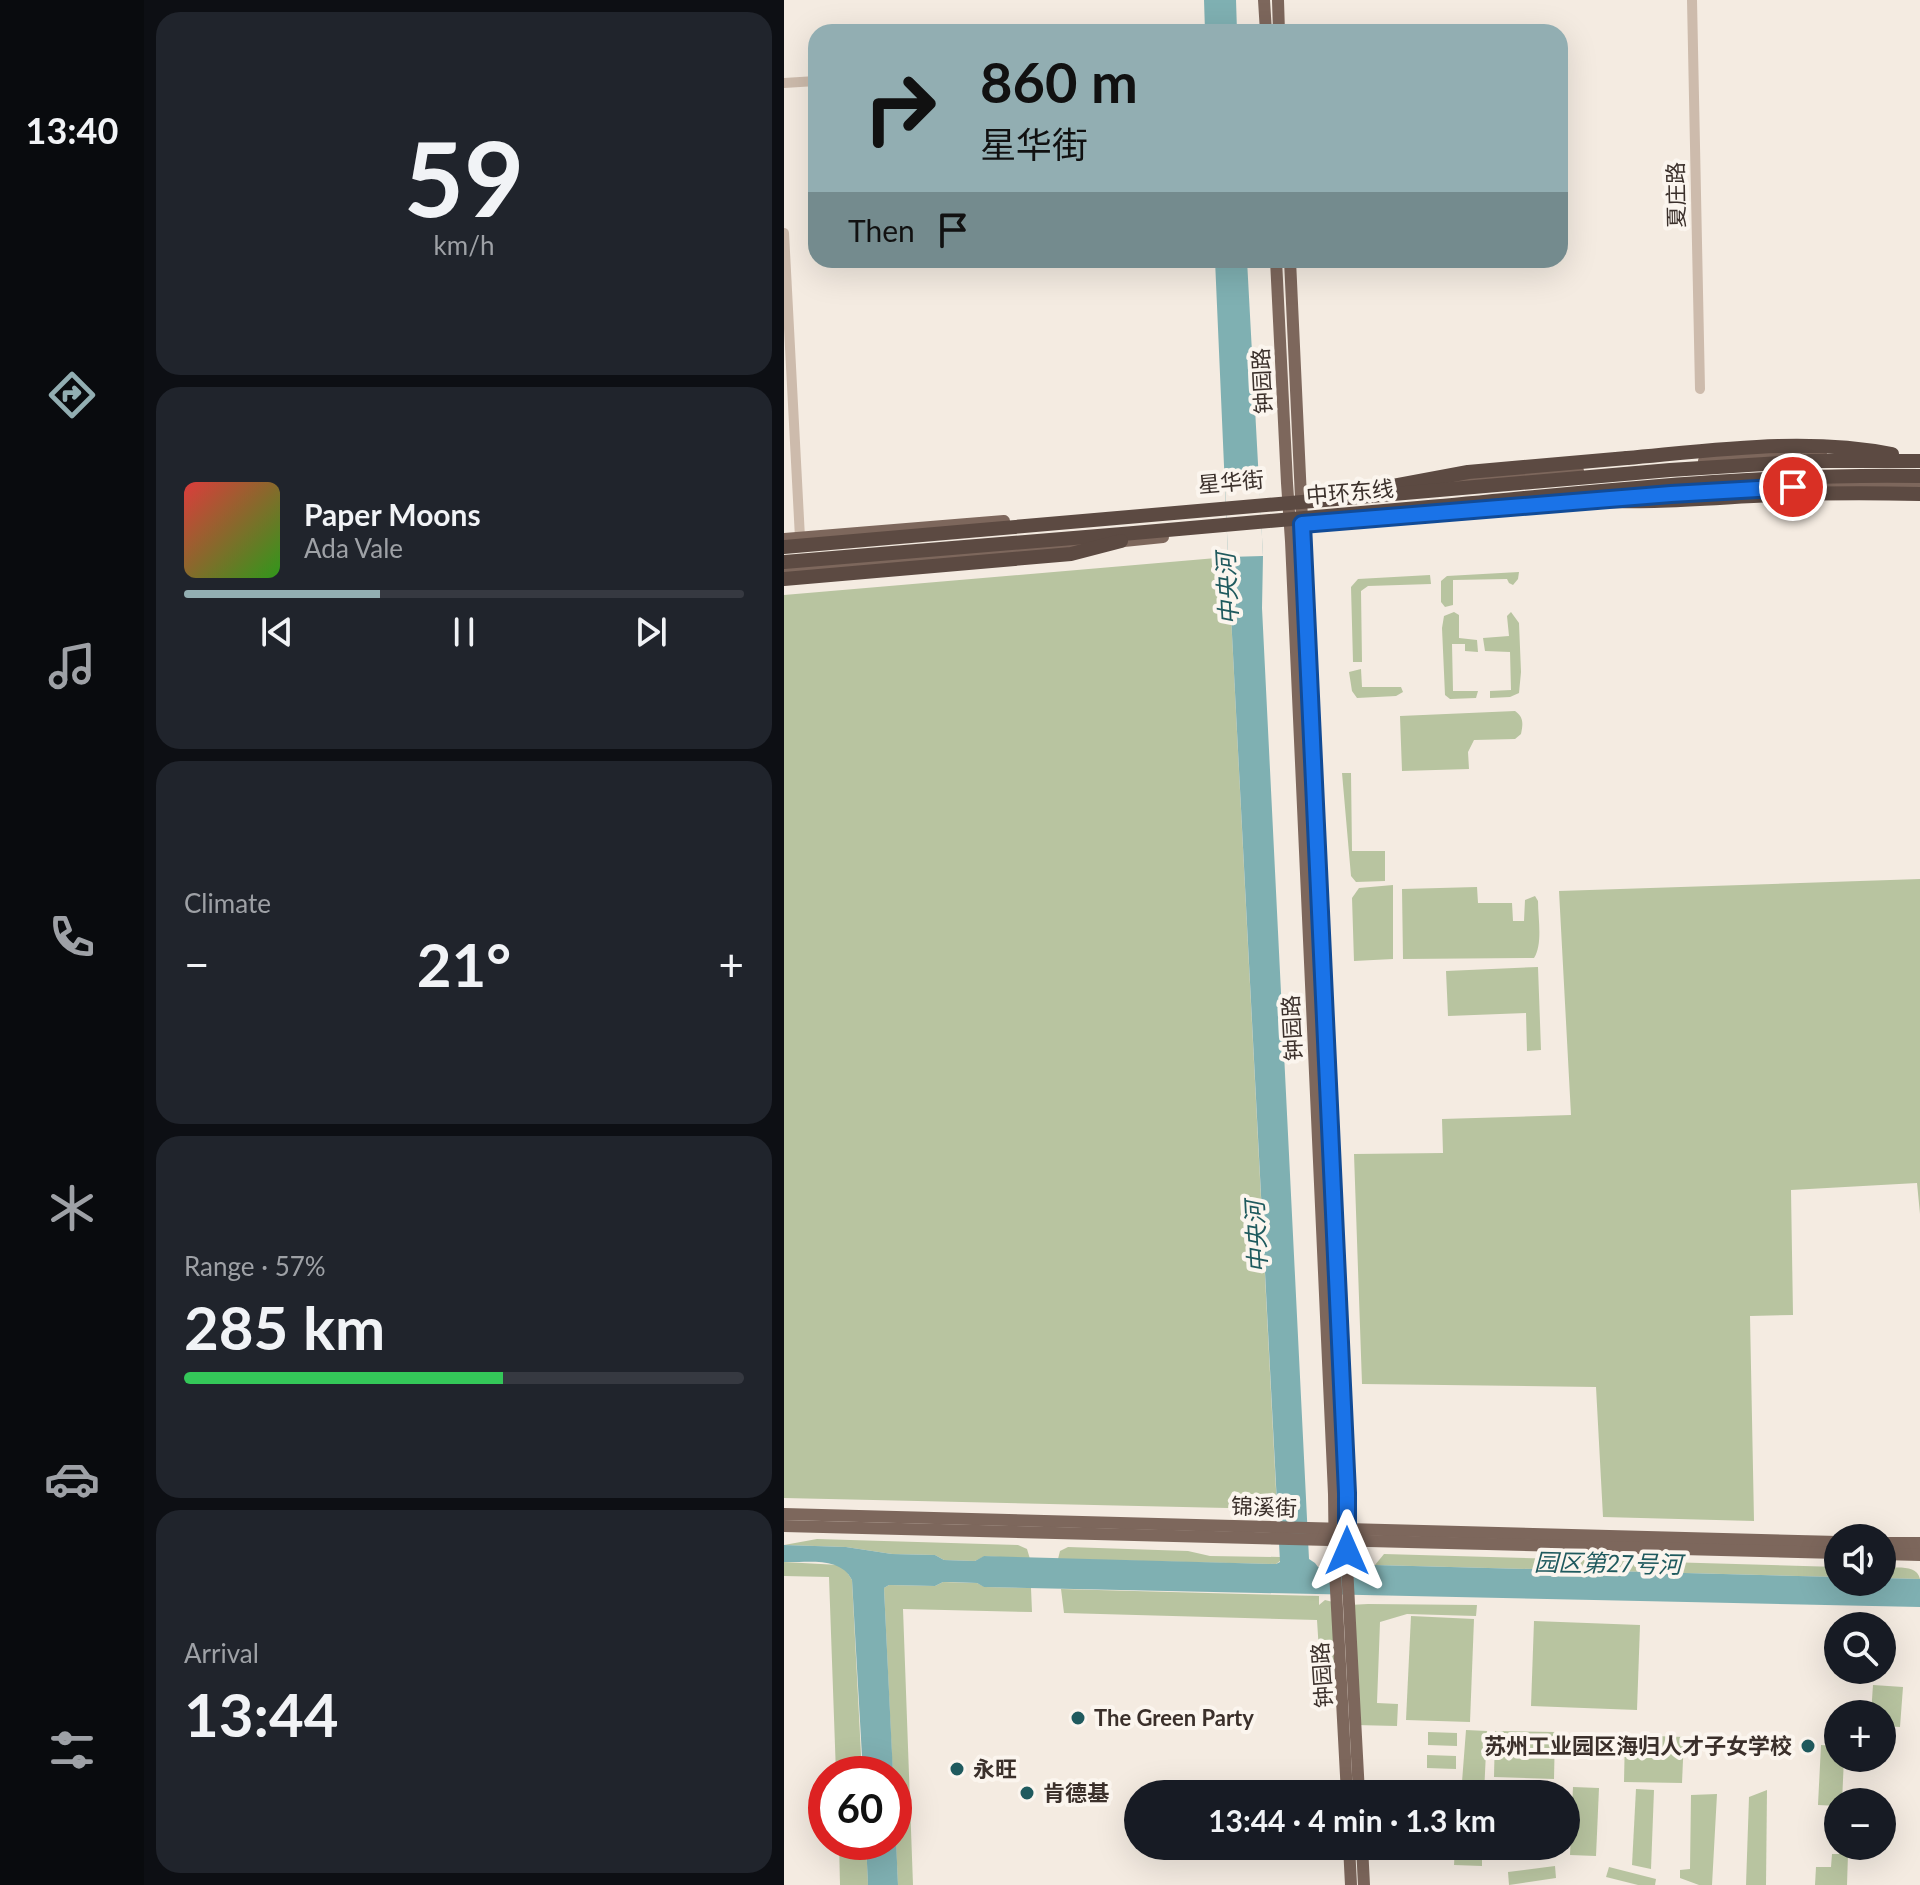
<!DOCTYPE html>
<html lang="en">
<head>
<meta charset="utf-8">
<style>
	:root { --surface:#171b24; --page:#20242c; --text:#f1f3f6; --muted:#9ea1a6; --line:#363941; --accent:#92aeb2 }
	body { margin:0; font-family:Lato,"Noto Sans SC",sans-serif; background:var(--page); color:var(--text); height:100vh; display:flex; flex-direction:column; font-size:30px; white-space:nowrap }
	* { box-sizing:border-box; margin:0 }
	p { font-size:26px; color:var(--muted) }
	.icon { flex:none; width:44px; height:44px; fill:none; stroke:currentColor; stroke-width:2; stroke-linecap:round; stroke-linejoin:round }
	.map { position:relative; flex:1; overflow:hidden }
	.details { display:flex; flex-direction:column; gap:12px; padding:12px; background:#0d0f14; width:640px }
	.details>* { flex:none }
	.guide { position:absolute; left:24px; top:24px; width:760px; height:244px; border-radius:24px; box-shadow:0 8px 32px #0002; background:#92aeb2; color:#111; overflow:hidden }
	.fabs { position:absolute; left:1040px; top:1524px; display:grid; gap:16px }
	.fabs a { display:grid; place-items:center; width:72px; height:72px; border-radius:50%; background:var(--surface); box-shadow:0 8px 32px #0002; font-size:40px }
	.speed { position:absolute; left:24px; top:1756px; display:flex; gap:16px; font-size:40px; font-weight:700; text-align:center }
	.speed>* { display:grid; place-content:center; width:104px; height:104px; border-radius:50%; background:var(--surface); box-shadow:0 8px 32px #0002; line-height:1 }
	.speed .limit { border:12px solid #d22; background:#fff; color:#111 }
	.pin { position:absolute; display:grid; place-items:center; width:68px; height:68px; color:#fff; margin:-34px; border:4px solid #fff; border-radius:50%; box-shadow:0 2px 8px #0007 }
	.me { position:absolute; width:88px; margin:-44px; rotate:0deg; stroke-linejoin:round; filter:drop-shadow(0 0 6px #0008) }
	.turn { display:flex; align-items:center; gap:28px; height:168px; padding:0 40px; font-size:36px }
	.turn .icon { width:104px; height:104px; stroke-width:2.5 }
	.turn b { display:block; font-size:56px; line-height:68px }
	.then { display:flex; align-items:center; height:76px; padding:0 40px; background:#0003; gap:16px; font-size:30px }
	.big { font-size:60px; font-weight:700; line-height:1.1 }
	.details .card { flex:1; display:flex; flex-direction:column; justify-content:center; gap:12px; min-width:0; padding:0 28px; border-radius:24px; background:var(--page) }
	.details .dial { align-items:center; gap:0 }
	.dial b { font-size:104px; line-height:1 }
	.song { display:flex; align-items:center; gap:24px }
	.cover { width:96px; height:96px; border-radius:12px; background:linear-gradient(135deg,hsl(0 70% 55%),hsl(110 70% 35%)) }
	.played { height:8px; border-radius:4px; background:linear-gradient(90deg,var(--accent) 35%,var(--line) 35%) }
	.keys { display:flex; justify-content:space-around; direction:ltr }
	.heat { display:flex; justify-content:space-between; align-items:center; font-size:44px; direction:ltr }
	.charge { height:12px; border-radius:6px; background:linear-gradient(90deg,#34c759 57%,var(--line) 0) }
	.trip { position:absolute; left:340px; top:1780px; width:456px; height:80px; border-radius:40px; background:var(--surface); box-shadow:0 8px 32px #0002; font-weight:700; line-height:80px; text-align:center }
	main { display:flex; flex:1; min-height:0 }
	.tab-bar { display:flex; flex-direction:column; width:144px; justify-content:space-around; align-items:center; background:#090b0e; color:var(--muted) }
	.tab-bar .icon { width:56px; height:56px }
	.tab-bar .selected { color:var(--accent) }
	.tab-bar b { font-size:36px; color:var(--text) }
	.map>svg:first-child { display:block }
</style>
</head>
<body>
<main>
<nav class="tab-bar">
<b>13:40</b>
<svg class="icon selected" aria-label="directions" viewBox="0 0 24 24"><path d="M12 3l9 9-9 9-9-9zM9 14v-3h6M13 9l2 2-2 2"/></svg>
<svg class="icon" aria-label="music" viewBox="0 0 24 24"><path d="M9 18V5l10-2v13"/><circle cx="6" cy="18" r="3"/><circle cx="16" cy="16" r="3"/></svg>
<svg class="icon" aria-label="phone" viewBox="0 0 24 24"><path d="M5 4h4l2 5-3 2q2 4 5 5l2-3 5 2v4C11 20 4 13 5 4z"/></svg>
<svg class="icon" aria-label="climate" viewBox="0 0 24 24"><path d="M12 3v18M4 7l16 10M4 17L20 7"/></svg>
<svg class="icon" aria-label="car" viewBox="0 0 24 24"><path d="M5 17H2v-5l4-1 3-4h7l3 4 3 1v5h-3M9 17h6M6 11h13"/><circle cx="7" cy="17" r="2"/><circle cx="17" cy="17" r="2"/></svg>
<svg class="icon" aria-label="filters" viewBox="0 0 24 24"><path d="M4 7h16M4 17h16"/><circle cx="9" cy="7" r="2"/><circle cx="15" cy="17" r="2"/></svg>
</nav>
<section class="details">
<div class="card dial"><b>59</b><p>km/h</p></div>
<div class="card">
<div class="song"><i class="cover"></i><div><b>Paper Moons</b><p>Ada Vale</p></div></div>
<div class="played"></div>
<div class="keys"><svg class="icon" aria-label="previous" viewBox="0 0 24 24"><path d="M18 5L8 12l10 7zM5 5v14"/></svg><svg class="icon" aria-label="pause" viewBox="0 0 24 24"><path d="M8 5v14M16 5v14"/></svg><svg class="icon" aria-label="next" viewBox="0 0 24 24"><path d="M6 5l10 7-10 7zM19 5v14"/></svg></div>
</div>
<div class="card"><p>Climate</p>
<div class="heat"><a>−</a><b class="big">21°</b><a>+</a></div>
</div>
<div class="card"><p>Range · 57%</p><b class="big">285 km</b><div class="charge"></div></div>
<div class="card"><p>Arrival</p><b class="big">13:44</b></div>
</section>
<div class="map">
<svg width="1136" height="1885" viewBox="0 0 1136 1885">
	<rect width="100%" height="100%" fill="#f4ebe1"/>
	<g fill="#b8c4a0">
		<polygon points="444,557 493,1509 0,1498 0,595"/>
		<polygon points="735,572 734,579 729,585 725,583 723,579 669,580 669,605 661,607 657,602 657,581 663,576"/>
		<polygon points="646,575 647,584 584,586 577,591 578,662 569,662 567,587 574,579"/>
		<polygon points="670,612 675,615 675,638 693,640 694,652 681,651 681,644 668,644 669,691 694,691 692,698 666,699 661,695 658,628 660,616"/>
		<polygon points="727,612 735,623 737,672 735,693 726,697 706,698 706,691 727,690 726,652 701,651 699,638 725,636 723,616"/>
		<polygon points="577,669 578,687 617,687 619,692 612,696 573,698 568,691 565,672"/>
		<path d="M731,711C740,717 739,724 737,734L731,739L690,740L684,752L685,769L618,771L616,716Z"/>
		<polygon points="558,773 567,773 568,851 601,851 601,881 572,882 567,876"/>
		<polygon points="1136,879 1136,1214 1133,1183 1007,1190 1009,1315 966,1316 970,1521 819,1517 812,1387 578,1384 570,1154 659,1153 658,1119 787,1115 775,891"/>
		<polygon points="609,885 609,959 570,961 568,898 575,888"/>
		<path d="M693,887L694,903H728L729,921H740L741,900L751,896L754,901C754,918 759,944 750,958L619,959L618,889Z"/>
		<polygon points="754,967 757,1050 743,1051 742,1013 664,1016 662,971"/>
		<polygon points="33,1539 234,1545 243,1549 246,1559 201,1556 191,1561 160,1560 151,1555 108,1554 62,1547 0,1545"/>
		<polygon points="284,1547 404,1551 426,1556 496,1557 496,1561 492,1564 274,1559 276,1551"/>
		<polygon points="600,1554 1054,1567 1054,1577 591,1565"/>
		<polygon points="0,1562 55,1565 61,1569 68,1580 78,1774 52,1774 45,1577 0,1576"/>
		<path d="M1098,1568C1111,1568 1133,1564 1136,1579L1098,1578Z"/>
		<polygon points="159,1582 193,1583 201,1587 247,1588 248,1612 119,1609 129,1885 114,1885 100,1588 105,1585 151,1586"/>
		<polygon points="277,1589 535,1596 535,1605 541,1600 549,1602 553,1680 551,1697 538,1698 533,1620 280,1613"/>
		<polygon points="584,1604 693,1605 692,1616 623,1614 596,1622 593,1703 614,1704 613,1726 571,1725 565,1605"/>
		<polygon points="627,1616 690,1619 686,1722 622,1720"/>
		<polygon points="750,1621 856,1625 853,1710 747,1706"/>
		<polygon points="1089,1685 1119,1687 1116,1727 1098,1726 1098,1714 1087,1714"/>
		<polygon points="682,1730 703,1731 700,1794 672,1794 672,1781 678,1782"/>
		<polygon points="711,1731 771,1732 770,1779 710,1777"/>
		<polygon points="644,1732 673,1733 673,1746 644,1745"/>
		<polygon points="841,1735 900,1737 898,1783 840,1782"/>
		<polygon points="1037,1745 1054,1746 1054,1758 1060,1758 1058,1802 1054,1802 1054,1806 1034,1805"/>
		<polygon points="643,1755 672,1756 672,1769 643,1768"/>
		<polygon points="789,1787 815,1788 812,1856 786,1855"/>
		<polygon points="852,1789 870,1790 867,1869 848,1865"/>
		<polygon points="983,1790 982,1885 962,1885 965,1797"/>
		<polygon points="933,1794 928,1885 915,1885 896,1878 896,1870 906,1869 907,1795"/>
		<polygon points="55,1842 82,1842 84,1885 56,1885"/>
		<polygon points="671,1846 698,1846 698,1866 670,1865"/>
		<polygon points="1048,1854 1064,1854 1063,1885 1031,1885 1032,1867 1047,1867"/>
		<polygon points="771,1866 772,1878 725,1885 724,1872"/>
		<polygon points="825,1867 872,1879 871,1885 854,1885 822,1877"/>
	</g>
	<g fill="#7fb0b2">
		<polygon points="420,0 452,0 453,32 421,32"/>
		<path d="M431,260H463L479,556L478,608L525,1559L531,1563L534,1567L586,1568L591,1565L1054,1577V1582H1098V1578L1136,1579V1607L200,1587L193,1583L167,1582H159L151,1586L105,1585L100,1588L109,1774H79L68,1580C56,1556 23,1563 0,1562V1545L62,1547L108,1554L151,1555L160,1560L191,1561L200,1556L492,1564L496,1562L444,557Z"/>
		<polygon points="110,1793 114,1885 84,1885 82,1842 110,1842"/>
	</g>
	<polygon fill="#f4ebe1" points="475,477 479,556 444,557 441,484 469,481"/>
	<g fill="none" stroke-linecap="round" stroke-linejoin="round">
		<g stroke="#cdbbac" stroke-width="10">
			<polyline points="908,0 916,389"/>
			<polyline points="0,83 32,81"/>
			<polyline points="0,233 16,538"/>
		</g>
		<g stroke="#7d675c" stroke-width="12">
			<polyline points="480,0 482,32"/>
			<polyline points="494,0 495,32"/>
			<polyline points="492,260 503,483 507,541 550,1494 551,1571 563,1794"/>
			<polyline points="506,260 563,1493 563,1566 575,1794"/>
			<polyline points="920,461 1037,453"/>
			<polyline points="665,481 794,471"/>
			<polyline points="987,488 1027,486 1136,487"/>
			<polyline points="533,494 618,485"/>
			<polyline points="652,513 805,501"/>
			<polyline points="0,539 220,521"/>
			<polyline points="330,542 379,537"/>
			<polyline points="0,570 303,545"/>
			<polyline points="0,1514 1054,1542"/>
			<polyline points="0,1526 1054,1553"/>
			<polyline points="1098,1543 1136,1543"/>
			<polyline points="1098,1554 1136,1555"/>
			<polyline points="565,1846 567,1885"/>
			<polyline points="578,1846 580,1885"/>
		</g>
		<polyline stroke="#5c4a42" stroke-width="14" points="609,486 684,472 843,458"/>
		<g stroke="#5c4a42" stroke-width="14">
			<path d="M843,458C931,450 1021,437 1108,454"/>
			<path d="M797,500C861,504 924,498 988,495C1037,493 1087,493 1136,494"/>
			<polyline points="0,547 886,470 1028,461 1136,461"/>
			<path d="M0,562C211,545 423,527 634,508C801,493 968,473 1136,476"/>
			<polyline points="0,579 287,554 337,541"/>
		</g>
	</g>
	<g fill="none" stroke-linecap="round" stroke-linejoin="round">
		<g stroke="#114b97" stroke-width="20">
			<polyline id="route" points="563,1551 563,1493 518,524 887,494 1009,487"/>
		</g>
		<use href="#route" stroke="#1a73e8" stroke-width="14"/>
	</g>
	<g fill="#1f5a5e" stroke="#fbf5ee" stroke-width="3">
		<circle cx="294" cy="1718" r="8"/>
		<circle cx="1024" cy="1746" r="8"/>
		<circle cx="173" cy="1769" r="8"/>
		<circle cx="243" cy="1793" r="8"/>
	</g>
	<g text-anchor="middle" stroke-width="8" stroke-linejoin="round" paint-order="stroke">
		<g font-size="22" fill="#3b302b" stroke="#fbf5ee">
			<text transform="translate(892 195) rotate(-91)" y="8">夏庄路</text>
			<text transform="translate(478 381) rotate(-93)" y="8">钟园路</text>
			<text transform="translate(447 482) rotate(-5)" y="8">星华街</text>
			<text transform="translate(566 492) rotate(-5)" y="8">中环东线</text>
			<text transform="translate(508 1028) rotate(-93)" y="8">钟园路</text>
			<text transform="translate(480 1507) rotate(2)" y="8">锦溪街</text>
			<text transform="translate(538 1675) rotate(-94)" y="8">钟园路</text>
		</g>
		<g font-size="22" font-weight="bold" fill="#3b302b" stroke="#fbf5ee" text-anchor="start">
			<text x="310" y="1726">The Green Party</text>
			<text x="1008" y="1754" text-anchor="end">苏州工业园区海归人才子女学校</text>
			<text x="189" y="1777">永旺</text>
			<text x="259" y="1801">肯德基</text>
		</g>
		<g font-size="24" font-style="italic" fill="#1f5a5e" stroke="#fbf5ee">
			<text transform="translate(444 589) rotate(-93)" y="8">中央河</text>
			<text transform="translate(473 1237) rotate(-93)" y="8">中央河</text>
			<text transform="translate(824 1564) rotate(1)" y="8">园区第27号河</text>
		</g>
	</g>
</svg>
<div class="fabs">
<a><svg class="icon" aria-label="sound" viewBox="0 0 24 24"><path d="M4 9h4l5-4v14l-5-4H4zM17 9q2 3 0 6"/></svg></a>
<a><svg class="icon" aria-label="search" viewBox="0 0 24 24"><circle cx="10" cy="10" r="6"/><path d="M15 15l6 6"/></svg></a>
<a>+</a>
<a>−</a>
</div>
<div class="speed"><div class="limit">60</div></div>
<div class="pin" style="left:1009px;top:487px;background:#d93025"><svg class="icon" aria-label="arrive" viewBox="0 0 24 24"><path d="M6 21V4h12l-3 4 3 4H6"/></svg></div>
<svg class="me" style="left:563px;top:1551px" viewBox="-20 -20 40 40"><path d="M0-17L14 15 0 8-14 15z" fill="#1a73e8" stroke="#fff" stroke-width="4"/></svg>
<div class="trip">13:44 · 4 min · 1.3 km</div>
<div class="guide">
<div class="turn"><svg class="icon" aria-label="right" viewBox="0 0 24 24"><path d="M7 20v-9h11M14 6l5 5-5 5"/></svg><div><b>860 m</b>星华街</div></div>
<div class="then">Then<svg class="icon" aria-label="arrive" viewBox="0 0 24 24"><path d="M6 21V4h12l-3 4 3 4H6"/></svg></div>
</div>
</div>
</main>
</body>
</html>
